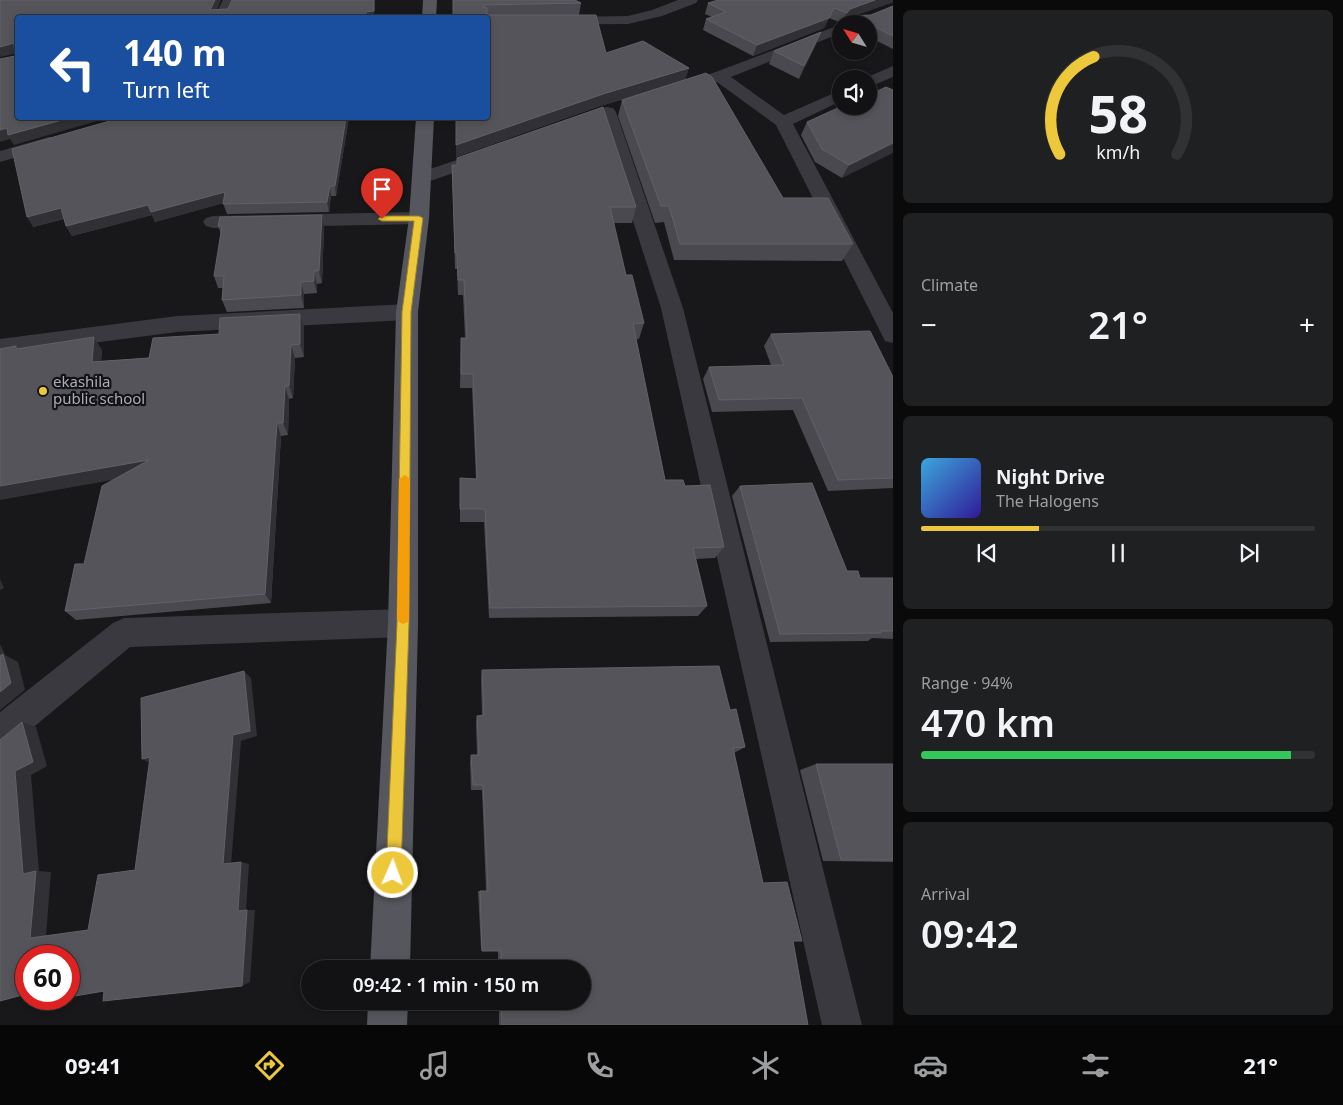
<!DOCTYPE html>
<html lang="en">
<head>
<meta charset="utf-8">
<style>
	:root { --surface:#121214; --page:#1f2022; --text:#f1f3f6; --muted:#9c9ea0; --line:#313234; --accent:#eec83b }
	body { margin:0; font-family:"Noto Sans",sans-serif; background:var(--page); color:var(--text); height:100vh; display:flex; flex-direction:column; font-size:19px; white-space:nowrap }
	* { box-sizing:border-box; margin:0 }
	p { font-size:16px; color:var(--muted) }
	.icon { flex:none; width:28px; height:28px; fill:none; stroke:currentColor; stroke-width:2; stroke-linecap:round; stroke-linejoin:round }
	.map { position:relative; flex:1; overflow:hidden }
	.details { display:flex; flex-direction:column; gap:10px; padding:10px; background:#0a0a0b; width:450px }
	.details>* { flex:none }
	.guide { position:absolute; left:15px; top:15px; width:475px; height:105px; border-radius:5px; box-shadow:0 2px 8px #0003,0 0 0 1px var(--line); background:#1a4fa0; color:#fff; overflow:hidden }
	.needle { width:32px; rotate:307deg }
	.tools { position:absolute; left:832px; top:15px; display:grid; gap:10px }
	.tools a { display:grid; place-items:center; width:45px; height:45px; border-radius:50%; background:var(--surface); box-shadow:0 2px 8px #0003,0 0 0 1px var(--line); font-size:25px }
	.speed { position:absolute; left:15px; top:945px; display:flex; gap:10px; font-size:25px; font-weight:700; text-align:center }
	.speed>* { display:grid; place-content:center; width:65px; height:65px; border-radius:50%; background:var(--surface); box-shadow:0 2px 8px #0003,0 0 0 1px var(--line); line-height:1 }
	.speed .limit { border:8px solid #d22; background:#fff; color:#111 }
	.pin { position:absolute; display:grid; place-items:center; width:42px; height:42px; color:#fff; margin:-51px -21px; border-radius:50% 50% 50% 0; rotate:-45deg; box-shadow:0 0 5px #0007 }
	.pin .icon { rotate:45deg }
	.me { position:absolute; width:55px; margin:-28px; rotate:2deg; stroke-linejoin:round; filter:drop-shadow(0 0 4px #0008) }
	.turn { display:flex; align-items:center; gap:18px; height:105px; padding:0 25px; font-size:22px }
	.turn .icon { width:65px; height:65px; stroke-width:2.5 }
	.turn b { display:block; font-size:35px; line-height:42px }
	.big { font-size:38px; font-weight:600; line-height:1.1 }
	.details .card { flex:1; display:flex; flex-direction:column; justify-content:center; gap:8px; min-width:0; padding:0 18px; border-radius:8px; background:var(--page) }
	.details .dial { align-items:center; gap:0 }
	.dial svg { height:130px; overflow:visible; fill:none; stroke:var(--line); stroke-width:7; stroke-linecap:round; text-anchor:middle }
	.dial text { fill:var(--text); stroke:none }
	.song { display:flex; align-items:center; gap:15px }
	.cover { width:60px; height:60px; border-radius:8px; background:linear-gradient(135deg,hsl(200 70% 55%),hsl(250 70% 35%)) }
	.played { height:5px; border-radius:2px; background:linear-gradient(90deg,var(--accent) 30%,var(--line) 30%) }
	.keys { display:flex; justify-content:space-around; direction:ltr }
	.heat { display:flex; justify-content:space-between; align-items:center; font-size:28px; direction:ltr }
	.charge { height:8px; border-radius:4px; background:linear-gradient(90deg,#34c759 94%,var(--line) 0) }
	.trip { position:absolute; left:301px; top:960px; width:290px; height:50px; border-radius:25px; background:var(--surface); box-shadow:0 2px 8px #0003,0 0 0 1px var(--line); font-weight:600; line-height:50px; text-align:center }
	.dock { display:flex; height:80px; justify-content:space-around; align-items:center; background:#070708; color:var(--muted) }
	.dock .icon { width:35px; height:35px }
	.dock .on { color:var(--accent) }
	.dock b { font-size:22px; color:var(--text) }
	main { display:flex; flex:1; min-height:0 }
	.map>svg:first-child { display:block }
</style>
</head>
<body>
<main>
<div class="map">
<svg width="893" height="1025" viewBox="0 0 893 1025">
	<rect width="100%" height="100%" fill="#18181a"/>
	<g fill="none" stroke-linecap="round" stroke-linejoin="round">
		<g fill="#39393f" fill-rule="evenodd">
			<polygon points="223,0 237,0 229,18 214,18"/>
			<polygon points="678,0 698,0 696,3 662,16 628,24 488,25 488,18 484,18 628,16 652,10"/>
			<polygon points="842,24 841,33 731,77 784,115 841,90 841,101 793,124 893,313 893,343 885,341 882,335 776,125 717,82 679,94 673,92 671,89 673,86 713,73"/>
			<polygon points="893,66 893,77 869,87 869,79 863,79"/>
			<polygon points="607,107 613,108 616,112 683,308 862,1025 822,1025 661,308 598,112 601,108"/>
			<polygon points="49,137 55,138 58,142 55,146 0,162 0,151"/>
			<polygon points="487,150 493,151 496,155 493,159 422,184 415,182 413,178 415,174"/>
			<polygon points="419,212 426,214 429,218 426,222 419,224 213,228 206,226 203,222 206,218 213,216"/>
			<polygon points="407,304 415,307 418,312 415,317 407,320 177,332 0,355 0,339 177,316"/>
			<polygon points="403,609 414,613 418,623 414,633 403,637 130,647 12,745 0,750 0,712 113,623 124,618"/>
		</g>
		<g fill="#55565e" fill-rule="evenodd">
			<polygon points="423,0 437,0 436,18 422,18"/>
			<polygon points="416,118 434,118 429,218 418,312 418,623 410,969 370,969 388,623 396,312 409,218"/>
			<polygon points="368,1001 408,1001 407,1025 367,1025"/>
		</g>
	</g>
	<g fill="#49494f">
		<polygon points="453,0 581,3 579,15 606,53 689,68 685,79 783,198 853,244 842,261 674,260 664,222 655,223 618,116 622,100 641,94 600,106 456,157 456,119 450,119 450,118 488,118"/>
		<polygon points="893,2 856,15 871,15 893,6 893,49 869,37 869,24 846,24 848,18 845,19 842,23 829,18 824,28 753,56 703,30 706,19 712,17 705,14 708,3"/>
		<polygon points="821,32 799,79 769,64 774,51"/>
		<polygon points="893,90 842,178 815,162 801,135 807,122"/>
		<polygon points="120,118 349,118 336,196 331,196 329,212 227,214 223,203 155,222 152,215 72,236 66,226 64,219 33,227"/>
		<polygon points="452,165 636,207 632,223 613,223 626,275 644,323 639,339 636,339 665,480 685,486 724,547 715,558 696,559 707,606 698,616 489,618 484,522 460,522 460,478 476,479 472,388 460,388 461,338 465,338 463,295 458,295 457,269 455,269"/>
		<polygon points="218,226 324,228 322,283 317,284 317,293 304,294 304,308 227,312 222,300 223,288 218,288 214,276 221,234"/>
		<polygon points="300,314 304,327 304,357 295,358 293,398 289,399 288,435 281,436 271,603 76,620 65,611 84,564 113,480 18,349 102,350 101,361 149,358 219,334"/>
		<polygon points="771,334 893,377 893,488 828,491 793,410 712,412 703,379 709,367 771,365 764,346"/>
		<polygon points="740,486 847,571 860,578 893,578 893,639 872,638 868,641 770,642 732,496"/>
		<polygon points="482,670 730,710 745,747 734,753 763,883 793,941 808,1025 499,1025 499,1001 582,1001 582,969 498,969 498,951 482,951 481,948 478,891 486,891 482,790 471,790 470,762 471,755 477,755 476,723 477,716 482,716 481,679"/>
		<polygon points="816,764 893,764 893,862 823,861 800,770"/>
	</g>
	<g fill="#313135">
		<polygon points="215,0 221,0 214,18 210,10"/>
		<polygon points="374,0 375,0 374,18 366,18 366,12"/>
		<polygon points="875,0 893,0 893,2 852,17 850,16 848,18 845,19 842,23 847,13 850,9"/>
		<polygon points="834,8 824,28 753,56 757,45"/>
		<polygon points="821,32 816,45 799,79 804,66"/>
		<polygon points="14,43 18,53 0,57 0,47"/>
		<polygon points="689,68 685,80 600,106 456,157 456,145 603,94"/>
		<polygon points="69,118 107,118 14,145 10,139 0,142 0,130 7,128"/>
		<polygon points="346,118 349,118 336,196 335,186"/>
		<polygon points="893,143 893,153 842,178 849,165"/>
		<polygon points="330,186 331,196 329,212 327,202"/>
		<polygon points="225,192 228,202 155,222 152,215 72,236 66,226 148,205"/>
		<polygon points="61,208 67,218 33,227 27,217"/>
		<polygon points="322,215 324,228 322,283 319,271"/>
		<polygon points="314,271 317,284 317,293 314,281"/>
		<polygon points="301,282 304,294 304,308 301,295"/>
		<polygon points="300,314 304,327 304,357 300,344"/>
		<polygon points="94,337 102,350 100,375 92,362"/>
		<polygon points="291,345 295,358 293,398 289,386"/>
		<polygon points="285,386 289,399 288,435 283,423"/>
		<polygon points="277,423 281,436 271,603 265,594"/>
		<polygon points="149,460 157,472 0,500 0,486"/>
		<polygon points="0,579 4,588 0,590"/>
		<polygon points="0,644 5,655 18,662 25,690 0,710"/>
		<polygon points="244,671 251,678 257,736 241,741 231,865 223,864 233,735"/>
		<polygon points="22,722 36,727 47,766 31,775 39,871 51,872 46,936 30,938 23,874 15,771"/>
		<polygon points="150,757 152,764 142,759"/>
		<polygon points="241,862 249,864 246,910 238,911"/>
		<polygon points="247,910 255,910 250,982 242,986"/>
	</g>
	<g fill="#54545a" stroke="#616269">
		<polygon points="0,0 215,0 210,10 228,9 232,0 374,0 374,11 366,12 366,18 18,18 18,118 69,118 8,135 7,128 0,130 0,59 15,56 14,43 0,47"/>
		<polygon points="453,0 575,0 581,3 484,5 483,7 487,8 487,15 596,15 606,53 643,41 689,68 603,94 456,145 456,118 488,118 488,18 453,18"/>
		<polygon points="718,0 875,0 850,9 847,13 834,8 829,18 757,45 706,19 726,12 708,3"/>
		<polygon points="893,6 893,36 869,24 850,16 871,15"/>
		<polygon points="821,32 804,66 774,51"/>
		<polygon points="706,73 712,77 783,198 828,198 853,244 680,244 669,206 661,206 622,100"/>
		<polygon points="886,87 893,90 893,143 849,165 822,149 807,122 842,106 869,106 869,95"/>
		<polygon points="603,107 636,207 610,207 626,275 632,275 644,323 633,324 665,480 683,480 685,486 710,485 724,547 693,548 707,606 490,608 485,509 460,509 460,478 477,479 473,374 461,374 461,338 467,338 464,280 458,280 457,253 455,253 452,165 457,165 457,158"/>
		<polygon points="120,118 346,118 335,186 330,186 327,202 223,204 225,192 151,212 148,205 66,226 61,208 27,217 12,149"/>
		<polygon points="322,215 319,271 314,271 314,281 301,282 301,295 222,300 224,276 214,276 222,226 218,226 220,217"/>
		<polygon points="300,314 300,344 291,345 289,386 285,386 283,423 277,423 265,594 65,611 75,564 84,564 102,486 149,460 0,486 0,349 16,346 16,349 94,337 92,362 149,358 153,338 219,334 220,318"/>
		<polygon points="870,331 893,377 893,478 838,480 802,398 719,400 709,367 784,365 771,334"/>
		<polygon points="812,483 847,571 858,571 860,578 893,578 893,631 880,631 881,633 780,634 740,486"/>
		<polygon points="3,654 11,683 0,692 0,656"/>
		<polygon points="719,666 730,710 736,709 745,747 733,748 763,883 787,882 802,941 793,941 808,1025 502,1025 501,1001 582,1001 582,969 501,969 501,951 482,951 480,891 488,891 483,785 473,785 471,755 479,755 477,716 484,715 482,670"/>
		<polygon points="244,671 250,731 233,735 223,864 241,862 238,911 247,910 242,986 103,1001 104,991 69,997 69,956 26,956 26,994 0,1001 0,740 22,722 33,762 15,771 23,874 36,871 30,938 88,930 98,875 135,870 150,757 142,759 141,698"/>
		<polygon points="816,764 893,764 893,860 841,860"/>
		<polygon points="37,999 59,999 37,1003"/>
	</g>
	<polygon fill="#eec83b" stroke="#9b8226" points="419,216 423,218 411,312 409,623 401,873 399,878 393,880 388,878 386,873 397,623 402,312 414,221 382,221 378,219 382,216"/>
	<polygon fill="#f59e0b" points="405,475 410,479 409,618 408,622 403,624 399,622 397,618 399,479"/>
	<circle fill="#eec83b" stroke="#131315" stroke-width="2" cx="43" cy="391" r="5"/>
	<g text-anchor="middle" stroke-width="4.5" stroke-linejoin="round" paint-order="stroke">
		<g font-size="15" fill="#aaadb9" stroke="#131315" text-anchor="start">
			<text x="53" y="387">ekashila<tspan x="53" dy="17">public school</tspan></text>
		</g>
	</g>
</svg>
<div class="tools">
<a><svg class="needle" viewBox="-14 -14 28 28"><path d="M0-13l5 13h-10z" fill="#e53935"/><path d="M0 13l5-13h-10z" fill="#9c9ea0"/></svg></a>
<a><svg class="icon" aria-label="sound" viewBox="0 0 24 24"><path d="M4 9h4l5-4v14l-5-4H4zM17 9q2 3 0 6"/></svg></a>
</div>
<div class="speed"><div class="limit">60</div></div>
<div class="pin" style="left:382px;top:219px;background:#d93025"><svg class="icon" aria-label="arrive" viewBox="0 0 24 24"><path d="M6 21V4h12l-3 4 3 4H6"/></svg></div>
<svg class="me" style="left:393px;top:873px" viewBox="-20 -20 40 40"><circle r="17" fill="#eec83b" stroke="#fff" stroke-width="3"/><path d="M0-11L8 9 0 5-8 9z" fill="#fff"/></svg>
<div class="trip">09:42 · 1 min · 150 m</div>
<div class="guide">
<div class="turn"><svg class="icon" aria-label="left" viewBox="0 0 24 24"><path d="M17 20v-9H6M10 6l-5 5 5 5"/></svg><div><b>140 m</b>Turn left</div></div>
</div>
</div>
<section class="details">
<div class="card dial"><svg viewBox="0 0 100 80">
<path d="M14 69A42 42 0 1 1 86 69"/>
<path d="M14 69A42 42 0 0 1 35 9" stroke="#eec83b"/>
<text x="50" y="56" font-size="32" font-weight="700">58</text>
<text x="50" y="72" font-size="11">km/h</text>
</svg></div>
<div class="card"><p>Climate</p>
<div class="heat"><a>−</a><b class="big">21°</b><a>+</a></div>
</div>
<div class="card">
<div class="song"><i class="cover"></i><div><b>Night Drive</b><p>The Halogens</p></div></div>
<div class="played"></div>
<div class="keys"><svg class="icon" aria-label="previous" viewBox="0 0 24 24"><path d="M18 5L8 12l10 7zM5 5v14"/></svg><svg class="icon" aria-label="pause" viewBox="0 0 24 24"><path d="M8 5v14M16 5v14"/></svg><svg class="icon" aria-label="next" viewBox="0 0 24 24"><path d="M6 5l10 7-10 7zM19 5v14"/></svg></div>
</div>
<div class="card"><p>Range · 94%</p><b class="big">470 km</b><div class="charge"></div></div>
<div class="card"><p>Arrival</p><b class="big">09:42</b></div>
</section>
</main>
<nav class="dock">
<b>09:41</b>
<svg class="icon on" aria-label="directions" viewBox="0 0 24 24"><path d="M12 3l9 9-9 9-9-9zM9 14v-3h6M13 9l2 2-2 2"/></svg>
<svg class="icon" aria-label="music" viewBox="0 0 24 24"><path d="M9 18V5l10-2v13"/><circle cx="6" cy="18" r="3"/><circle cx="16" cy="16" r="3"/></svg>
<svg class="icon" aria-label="phone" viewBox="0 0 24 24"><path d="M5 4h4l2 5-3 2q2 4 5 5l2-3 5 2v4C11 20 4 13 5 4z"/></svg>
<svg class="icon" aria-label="climate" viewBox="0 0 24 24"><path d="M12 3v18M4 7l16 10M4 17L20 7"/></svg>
<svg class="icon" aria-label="car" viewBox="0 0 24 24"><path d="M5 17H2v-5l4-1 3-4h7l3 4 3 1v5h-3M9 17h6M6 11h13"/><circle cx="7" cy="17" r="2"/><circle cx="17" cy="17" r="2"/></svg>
<svg class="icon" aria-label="filters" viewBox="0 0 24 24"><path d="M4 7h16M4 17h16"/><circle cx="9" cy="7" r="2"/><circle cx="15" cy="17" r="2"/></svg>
<b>21°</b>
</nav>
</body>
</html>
